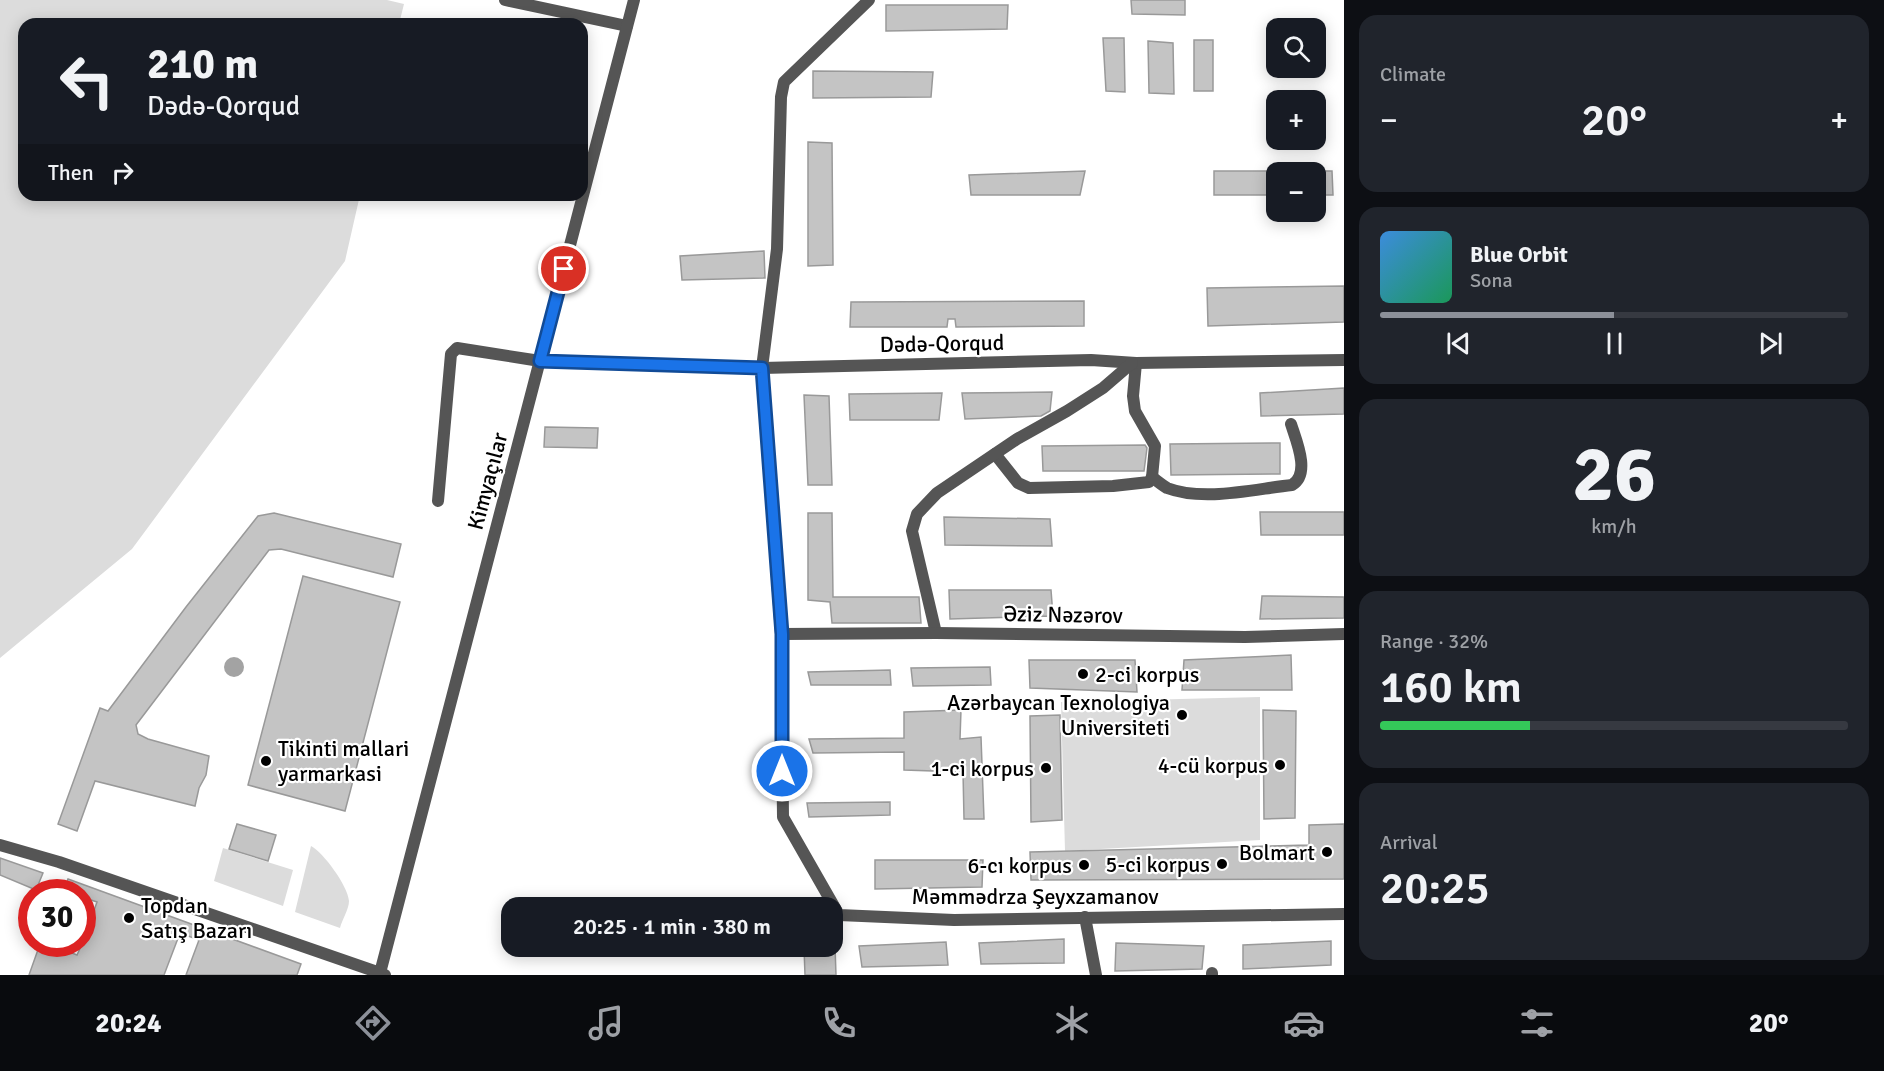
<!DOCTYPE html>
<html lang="en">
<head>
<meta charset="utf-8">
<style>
	:root { --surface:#171b24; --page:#20242c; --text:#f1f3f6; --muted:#9ea1a6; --line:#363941; --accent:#8c9099 }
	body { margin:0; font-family:Signika,sans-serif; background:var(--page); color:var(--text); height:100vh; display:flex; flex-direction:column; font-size:22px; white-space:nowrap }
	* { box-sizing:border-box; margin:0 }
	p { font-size:20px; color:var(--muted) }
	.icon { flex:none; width:33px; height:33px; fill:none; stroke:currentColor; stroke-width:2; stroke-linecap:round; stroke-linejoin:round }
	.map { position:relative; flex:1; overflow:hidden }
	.side { display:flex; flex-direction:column; gap:15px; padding:15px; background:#0d0f14; width:540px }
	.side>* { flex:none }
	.hud { position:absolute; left:18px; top:18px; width:570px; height:183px; border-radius:18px; box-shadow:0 3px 15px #0003; background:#171b24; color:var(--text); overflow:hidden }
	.fabs { position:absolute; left:1266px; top:18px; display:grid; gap:12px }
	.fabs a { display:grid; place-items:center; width:60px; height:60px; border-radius:12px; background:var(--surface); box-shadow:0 3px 15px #0003; font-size:30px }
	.speed { position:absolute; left:18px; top:879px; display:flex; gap:12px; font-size:30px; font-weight:700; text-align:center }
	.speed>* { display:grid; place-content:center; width:78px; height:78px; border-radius:50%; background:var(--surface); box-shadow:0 3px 15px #0003; line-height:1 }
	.speed .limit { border:9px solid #d22; background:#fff; color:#111 }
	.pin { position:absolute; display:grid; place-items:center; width:51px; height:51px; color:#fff; margin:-26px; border:3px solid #fff; border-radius:50%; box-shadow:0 2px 6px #0007 }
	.me { position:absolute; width:66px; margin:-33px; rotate:0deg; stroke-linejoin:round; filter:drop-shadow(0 0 4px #0008) }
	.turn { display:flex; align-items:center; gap:21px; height:126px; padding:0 30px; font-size:27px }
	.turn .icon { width:78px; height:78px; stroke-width:2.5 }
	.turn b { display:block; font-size:42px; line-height:51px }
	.then { display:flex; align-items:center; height:57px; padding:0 30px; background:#0003; gap:12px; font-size:22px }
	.big { font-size:45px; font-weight:600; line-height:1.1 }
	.side .widget { flex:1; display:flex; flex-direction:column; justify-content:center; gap:9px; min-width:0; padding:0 21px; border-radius:18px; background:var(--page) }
	.side .dial { align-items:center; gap:0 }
	.dial b { font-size:78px; line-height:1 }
	.song { display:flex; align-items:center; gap:18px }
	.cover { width:72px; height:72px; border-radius:9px; background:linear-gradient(135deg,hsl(210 70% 55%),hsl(150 70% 35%)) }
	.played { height:6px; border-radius:3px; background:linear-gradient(90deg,var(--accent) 50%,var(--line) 50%) }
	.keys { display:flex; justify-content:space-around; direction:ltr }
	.heat { display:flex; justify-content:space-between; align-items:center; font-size:33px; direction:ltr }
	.charge { height:9px; border-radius:4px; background:linear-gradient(90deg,#34c759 32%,var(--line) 0) }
	.trip { position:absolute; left:501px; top:897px; width:342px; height:60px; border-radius:18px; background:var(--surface); box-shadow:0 3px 15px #0003; font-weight:600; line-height:60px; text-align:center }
	.menu { display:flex; height:96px; justify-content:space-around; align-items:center; background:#090b0e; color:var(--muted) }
	.menu .icon { width:42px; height:42px }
	.menu .selected { color:var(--accent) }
	.menu b { font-size:27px; color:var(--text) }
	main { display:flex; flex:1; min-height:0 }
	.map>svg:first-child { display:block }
</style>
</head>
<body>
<main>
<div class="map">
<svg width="1344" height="975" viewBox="0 0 1344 975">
	<rect width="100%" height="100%" fill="#fff"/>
	<g fill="#dcdcdc">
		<polygon points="0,0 387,0 404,4 399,24 24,24 24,195 360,195 345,261 132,549 0,658"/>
		<polygon points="1260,697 1260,840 1065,851 1061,702"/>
		<path d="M311,846C323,852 348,886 349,901C349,909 342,920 340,928L295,912Z"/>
		<polygon points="223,848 293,870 283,906 214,881"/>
	</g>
	<circle fill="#a3a3a3" cx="234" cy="667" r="10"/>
	<g fill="#c4c4c4" stroke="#999" stroke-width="1.5">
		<polygon points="1131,0 1185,0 1185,15 1132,14"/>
		<polygon points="886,5 1008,5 1007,29 886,31"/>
		<polygon points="1103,38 1124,38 1125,92 1106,91"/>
		<rect x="1194" y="40" width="19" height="51"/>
		<polygon points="1148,41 1173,43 1174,94 1149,93"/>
		<polygon points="813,71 933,72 931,97 813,98"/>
		<polygon points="808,142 832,143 833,265 808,266"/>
		<polygon points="1085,171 1080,195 971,195 969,175"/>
		<rect x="1214" y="171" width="62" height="24"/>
		<polygon points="1316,171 1332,171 1333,195 1316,195"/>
		<polygon points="764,251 765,278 682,280 680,256"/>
		<polygon points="1344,286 1344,322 1208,326 1207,288"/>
		<polygon points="1084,301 1084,326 956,327 955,319 948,319 947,327 850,327 851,302"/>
		<polygon points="1344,388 1344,414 1261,416 1260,393"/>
		<polygon points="1052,392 1050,411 1041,416 965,419 962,393"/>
		<polygon points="942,393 939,420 850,420 849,394"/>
		<polygon points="804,395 829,396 832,485 808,485"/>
		<polygon points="545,427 598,428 597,448 544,447"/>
		<polygon points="1280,443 1280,474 1171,475 1170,444"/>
		<polygon points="1145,445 1147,448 1144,471 1043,471 1042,446"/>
		<polygon points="1260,512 1344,512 1344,535 1261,535"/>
		<polygon points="274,513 401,544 393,577 281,549 269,550 136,725 138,734 148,739 209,756 206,775 199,788 195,806 95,781 77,831 58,824 100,708 108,711 186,607 258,516"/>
		<polygon points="808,513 832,513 833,597 919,597 921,623 832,623 830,602 808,600"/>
		<polygon points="944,517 1050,519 1052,546 945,545"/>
		<polygon points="303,576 400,602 345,811 248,785"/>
		<polygon points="949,590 1051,590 1053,616 950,619"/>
		<polygon points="1262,596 1344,597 1344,618 1260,619"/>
		<polygon points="1291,655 1292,690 1182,690 1184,660"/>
		<polygon points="1029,660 1135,660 1137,692 1030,688"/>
		<polygon points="990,667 991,685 913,686 911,668"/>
		<polygon points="890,670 891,685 811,685 808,672"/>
		<polygon points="961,710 960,739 981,737 984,819 964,819 963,772 904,770 904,752 813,753 809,739 904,738 904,712"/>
		<polygon points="1263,710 1296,711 1295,818 1264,819"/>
		<polygon points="1060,715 1062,820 1031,822 1030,716"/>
		<polygon points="890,802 890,815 809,817 807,803"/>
		<polygon points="237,824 276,835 268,861 229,849"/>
		<polygon points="1344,824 1344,879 1031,880 1030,852 1309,845 1309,825"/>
		<polygon points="0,858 43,873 36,890 0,875"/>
		<polygon points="875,860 983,860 982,887 875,889"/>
		<polygon points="68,879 301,964 297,975 186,975 199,940 180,933 164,975 29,975 40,944 49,944 77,955 82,944 97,902 82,897 82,892 63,892"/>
		<polygon points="1064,939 1064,963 981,964 979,943"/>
		<polygon points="1331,941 1331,965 1243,969 1243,945"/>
		<polygon points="946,942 948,965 862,967 859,946"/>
		<polygon points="1116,943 1204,946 1202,969 1115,971"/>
		<polygon points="835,946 836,975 805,975 804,948"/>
	</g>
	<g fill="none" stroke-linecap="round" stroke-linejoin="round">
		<g stroke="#555" stroke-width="12">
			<polyline points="505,0 627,26"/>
			<polyline points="869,0 784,82 781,97 777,249 762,368 781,634 783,817 839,915 954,920 1344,914"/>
			<polyline points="995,454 1018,483 1029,488 1113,486 1149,482 1152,477 1155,446 1135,411 1133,396 1136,363"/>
			<path d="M1152,477C1157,481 1162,485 1167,488C1204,502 1254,489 1292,485C1311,474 1296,440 1291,424"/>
			<polyline points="438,501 451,354 457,348 540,361 762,368 1091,360 1136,363 1344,360"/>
			<polyline points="936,633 912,531 917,514 937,493 1017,439 1067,411 1103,388 1132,363"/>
			<polyline points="781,634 936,633 1245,637 1344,634"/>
			<polyline points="0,845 59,862 380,973"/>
			<polyline points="1085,917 1096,975"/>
			<polyline points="1212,975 1212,973"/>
		</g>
		<polyline stroke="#555" stroke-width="12" points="385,975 380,973 634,0"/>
	</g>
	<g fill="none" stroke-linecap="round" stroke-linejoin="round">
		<g stroke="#114b97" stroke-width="15">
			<polyline id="route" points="564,269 540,361 762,368 782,634 782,771"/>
		</g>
		<use href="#route" stroke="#1a73e8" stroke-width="10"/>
	</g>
	<g fill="#000" stroke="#fff" stroke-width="2">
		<circle cx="1083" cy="674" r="6"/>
		<circle cx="1182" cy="715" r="6"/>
		<circle cx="266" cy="761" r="6"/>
		<circle cx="1280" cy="765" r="6"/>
		<circle cx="1046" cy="768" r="6"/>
		<circle cx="1327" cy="852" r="6"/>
		<circle cx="1222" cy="864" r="6"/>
		<circle cx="1084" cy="865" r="6"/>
		<circle cx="129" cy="918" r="6"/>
	</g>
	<g text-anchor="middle" stroke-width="4.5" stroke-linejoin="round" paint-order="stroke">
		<g font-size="22" fill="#000" stroke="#fff">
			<text transform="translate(942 343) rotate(-1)" y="8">Dədə-Qorqud</text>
			<text transform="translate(487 481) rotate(-75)" y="8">Kimyaçılar</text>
			<text transform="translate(1063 614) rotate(1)" y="8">Əziz Nəzərov</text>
			<text x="1035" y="904">Məmmədrza Şeyxzamanov</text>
		</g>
		<g font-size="22" fill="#000" stroke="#fff" text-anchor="end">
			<text x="1095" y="682" text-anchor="start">2-ci korpus</text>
			<text x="1170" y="710">Azərbaycan Texnologiya<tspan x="1170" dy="25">Universiteti</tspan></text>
			<text x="278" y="756" text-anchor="start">Tikinti mallari<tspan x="278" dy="25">yarmarkasi</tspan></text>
			<text x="1268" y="773">4-cü korpus</text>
			<text x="1034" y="776">1-ci korpus</text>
			<text x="1315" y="860">Bolmart</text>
			<text x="1210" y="872">5-ci korpus</text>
			<text x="1072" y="873">6-cı korpus</text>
			<text x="141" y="913" text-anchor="start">Topdan<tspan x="141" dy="25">Satış Bazarı</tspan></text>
		</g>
	</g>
</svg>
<div class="fabs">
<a><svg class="icon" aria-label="search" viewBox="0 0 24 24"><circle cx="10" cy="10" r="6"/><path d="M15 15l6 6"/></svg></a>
<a>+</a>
<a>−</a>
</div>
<div class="speed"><div class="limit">30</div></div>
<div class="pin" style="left:564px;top:269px;background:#d93025"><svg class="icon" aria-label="arrive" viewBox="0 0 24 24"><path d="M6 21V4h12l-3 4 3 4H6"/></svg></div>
<svg class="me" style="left:782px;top:771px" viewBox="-20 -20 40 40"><circle r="17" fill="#1a73e8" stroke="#fff" stroke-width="3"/><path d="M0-11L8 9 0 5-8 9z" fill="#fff"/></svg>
<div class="trip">20:25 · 1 min · 380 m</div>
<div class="hud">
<div class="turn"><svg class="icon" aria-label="left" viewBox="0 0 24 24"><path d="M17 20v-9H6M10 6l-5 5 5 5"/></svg><div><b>210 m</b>Dədə-Qorqud</div></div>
<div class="then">Then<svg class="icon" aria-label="right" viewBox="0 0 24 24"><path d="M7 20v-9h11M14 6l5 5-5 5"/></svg></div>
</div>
</div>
<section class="side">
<div class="widget"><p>Climate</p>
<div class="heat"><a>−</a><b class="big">20°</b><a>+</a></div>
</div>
<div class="widget">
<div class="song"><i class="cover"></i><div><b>Blue Orbit</b><p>Sona</p></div></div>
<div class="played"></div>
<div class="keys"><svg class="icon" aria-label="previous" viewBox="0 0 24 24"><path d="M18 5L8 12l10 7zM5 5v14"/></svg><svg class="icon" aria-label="pause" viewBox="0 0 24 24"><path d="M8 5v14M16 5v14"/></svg><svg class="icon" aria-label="next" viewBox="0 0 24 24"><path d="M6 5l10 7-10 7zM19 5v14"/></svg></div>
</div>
<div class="widget dial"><b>26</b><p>km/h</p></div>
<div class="widget"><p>Range · 32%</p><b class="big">160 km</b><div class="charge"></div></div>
<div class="widget"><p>Arrival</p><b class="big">20:25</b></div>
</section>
</main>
<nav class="menu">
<b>20:24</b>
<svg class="icon selected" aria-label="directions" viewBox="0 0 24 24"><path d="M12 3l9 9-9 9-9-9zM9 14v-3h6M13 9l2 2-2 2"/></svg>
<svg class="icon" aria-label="music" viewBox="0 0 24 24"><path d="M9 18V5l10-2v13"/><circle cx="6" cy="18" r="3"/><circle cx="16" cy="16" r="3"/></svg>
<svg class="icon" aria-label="phone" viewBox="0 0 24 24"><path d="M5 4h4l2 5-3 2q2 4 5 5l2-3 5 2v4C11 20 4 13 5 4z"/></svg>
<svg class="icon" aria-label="climate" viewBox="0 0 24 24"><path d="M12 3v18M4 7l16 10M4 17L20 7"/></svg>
<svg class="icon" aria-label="car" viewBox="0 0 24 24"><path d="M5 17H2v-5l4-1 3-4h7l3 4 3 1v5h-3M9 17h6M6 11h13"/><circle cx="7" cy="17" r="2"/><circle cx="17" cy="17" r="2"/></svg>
<svg class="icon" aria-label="filters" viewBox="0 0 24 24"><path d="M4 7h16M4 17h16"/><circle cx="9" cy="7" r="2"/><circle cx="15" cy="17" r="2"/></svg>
<b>20°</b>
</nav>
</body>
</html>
